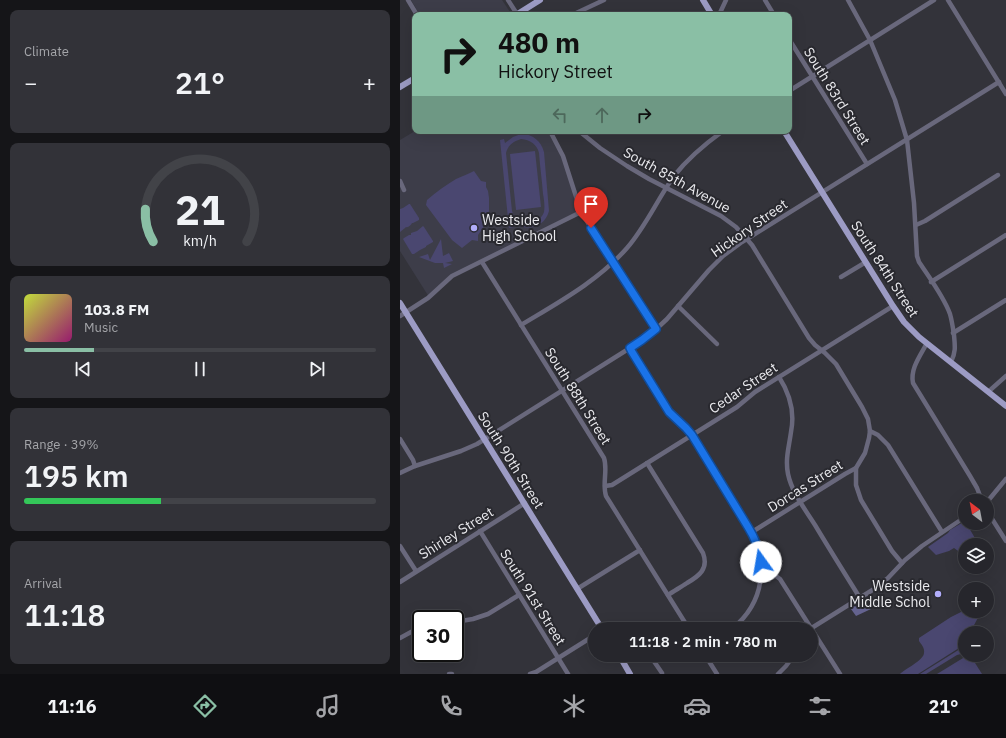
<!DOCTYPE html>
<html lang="en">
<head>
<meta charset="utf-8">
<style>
	:root { --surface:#26262c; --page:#323238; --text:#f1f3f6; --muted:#a4a5a9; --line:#424348; --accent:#8abfa5 }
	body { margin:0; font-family:"IBM Plex Sans",sans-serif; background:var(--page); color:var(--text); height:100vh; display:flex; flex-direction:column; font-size:15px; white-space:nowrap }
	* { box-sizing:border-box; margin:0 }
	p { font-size:13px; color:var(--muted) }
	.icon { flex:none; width:22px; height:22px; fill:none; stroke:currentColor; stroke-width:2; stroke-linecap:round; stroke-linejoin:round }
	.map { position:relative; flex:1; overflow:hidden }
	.panel { display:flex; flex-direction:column; gap:10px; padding:10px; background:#151518; width:400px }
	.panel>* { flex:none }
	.banner { position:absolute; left:12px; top:12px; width:380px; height:122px; border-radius:8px; box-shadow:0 4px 16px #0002,0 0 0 1px var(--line); background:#8abfa5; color:#111; overflow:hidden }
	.needle { width:26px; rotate:328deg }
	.fabs { position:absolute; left:558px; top:494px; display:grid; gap:8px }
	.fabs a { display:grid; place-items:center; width:36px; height:36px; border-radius:50%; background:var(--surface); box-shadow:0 4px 16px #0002,0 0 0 1px var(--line); font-size:20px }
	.speed { position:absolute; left:12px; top:610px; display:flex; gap:8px; font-size:20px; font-weight:700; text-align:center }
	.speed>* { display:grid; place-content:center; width:52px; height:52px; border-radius:50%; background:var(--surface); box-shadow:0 4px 16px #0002,0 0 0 1px var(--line); line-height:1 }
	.speed .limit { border:2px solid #111; border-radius:6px; background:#fff; color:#111 }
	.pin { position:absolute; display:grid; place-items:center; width:34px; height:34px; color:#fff; margin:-41px -17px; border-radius:50% 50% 50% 0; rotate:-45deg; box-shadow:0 0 4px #0007 }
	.pin .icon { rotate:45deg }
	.me { position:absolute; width:44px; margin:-22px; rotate:347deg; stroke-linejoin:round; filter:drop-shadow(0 0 3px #0008) }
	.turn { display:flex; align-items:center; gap:14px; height:84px; padding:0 20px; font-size:18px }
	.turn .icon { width:52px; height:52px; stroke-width:2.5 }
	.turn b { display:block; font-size:28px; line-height:34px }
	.lanes { display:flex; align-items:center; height:38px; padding:0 20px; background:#0003; justify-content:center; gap:20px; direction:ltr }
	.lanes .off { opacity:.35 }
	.big { font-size:30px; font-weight:600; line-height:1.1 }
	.panel .widget { flex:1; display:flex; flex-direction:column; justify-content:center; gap:6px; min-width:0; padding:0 14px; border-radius:8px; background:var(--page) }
	.panel .dial { align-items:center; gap:0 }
	.dial svg { height:104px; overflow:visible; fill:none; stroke:var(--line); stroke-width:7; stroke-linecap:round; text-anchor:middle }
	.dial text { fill:var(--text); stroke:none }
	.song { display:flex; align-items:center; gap:12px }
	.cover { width:48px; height:48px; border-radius:6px; background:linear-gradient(135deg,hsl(70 70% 55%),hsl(320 70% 35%)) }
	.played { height:4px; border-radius:2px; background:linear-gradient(90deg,var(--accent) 20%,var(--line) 20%) }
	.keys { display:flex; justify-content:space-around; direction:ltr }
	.heat { display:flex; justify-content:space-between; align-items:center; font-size:22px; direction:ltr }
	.charge { height:6px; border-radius:3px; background:linear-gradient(90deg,#34c759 39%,var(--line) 0) }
	.trip { position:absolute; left:188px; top:622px; width:230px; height:40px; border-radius:20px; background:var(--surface); box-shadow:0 4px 16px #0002,0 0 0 1px var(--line); font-weight:600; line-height:40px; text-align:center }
	.menu { display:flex; height:64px; justify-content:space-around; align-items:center; background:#0f0f12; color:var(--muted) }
	.menu .icon { width:28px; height:28px }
	.menu .active { color:var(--accent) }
	.menu b { font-size:18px; color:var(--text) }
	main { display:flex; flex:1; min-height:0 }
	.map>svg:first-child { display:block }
</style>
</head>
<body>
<main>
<section class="panel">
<div class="widget"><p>Climate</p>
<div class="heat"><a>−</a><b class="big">21°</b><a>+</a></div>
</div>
<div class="widget dial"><svg viewBox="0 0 100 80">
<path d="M14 69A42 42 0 1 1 86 69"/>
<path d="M14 69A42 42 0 0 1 8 44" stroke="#8abfa5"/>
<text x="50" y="56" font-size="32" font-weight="700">21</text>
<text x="50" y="72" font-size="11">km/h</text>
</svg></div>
<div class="widget">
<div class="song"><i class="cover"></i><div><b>103.8 FM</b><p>Music</p></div></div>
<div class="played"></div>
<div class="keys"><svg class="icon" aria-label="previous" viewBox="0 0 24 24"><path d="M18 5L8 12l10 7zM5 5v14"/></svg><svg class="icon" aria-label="pause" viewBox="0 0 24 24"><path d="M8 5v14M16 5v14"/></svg><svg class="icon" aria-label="next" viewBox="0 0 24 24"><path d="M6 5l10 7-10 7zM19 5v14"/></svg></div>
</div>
<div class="widget"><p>Range · 39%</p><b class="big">195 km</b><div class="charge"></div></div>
<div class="widget"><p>Arrival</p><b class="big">11:18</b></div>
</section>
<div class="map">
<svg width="606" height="674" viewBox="0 0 606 674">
	<rect width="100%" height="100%" fill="#33333a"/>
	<g fill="#3d3d49">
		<polygon points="11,0 102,0 110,12 105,15 20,15"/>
		<polygon points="15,131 150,131 160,151 181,212 52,276 29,297 0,251 0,140"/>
	</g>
	<g fill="#4a4770" fill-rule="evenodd">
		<path d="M121,134C133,134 141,141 144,152L149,211C145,227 127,232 114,223V227L109,228L100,140L104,139L105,143L113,137ZM121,139C130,140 137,144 139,153C140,167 142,180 143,194C144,199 145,206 144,212C141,220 133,226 124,223C118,222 114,217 112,211L106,153C108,145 114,141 121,139Z"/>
		<polygon points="135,151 141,207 116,210 110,154"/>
		<path d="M74,171L81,181L86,182V187L88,191L89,198V211L85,225L78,235V241L72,240L62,248L52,240L26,205L27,200C36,192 46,185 56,179C62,176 69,174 74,171Z"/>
		<path d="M9,204H10L19,218V220L13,223H12C11,225 8,228 6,227L5,228L0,232V209L3,208Z"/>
		<polygon points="23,226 24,227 33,241 33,242 26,246 26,247 20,250 14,254 12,254 3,239 4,238 9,235 11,235 11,233 17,231"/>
		<polygon points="41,239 43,256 49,253 53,261 45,263 52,264 44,268 43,263 35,263 19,257 28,254 30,260"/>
		<polygon points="565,521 579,545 565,545 565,561 562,563 560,560 564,557 561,553 554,548 549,551 536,555 528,547 548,533 550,530"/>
		<path d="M565,610V611L581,612L573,627L571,633H565V641L559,648L518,674H500C505,669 524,660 524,653C525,648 521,644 519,641V638L522,636L551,617Z"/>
		<polygon points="560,649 562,650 565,650 565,653 557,655 526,674 520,674"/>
		<polygon points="568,655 570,655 582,674 537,674"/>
	</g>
	<polygon fill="#64638f" points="464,600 469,606 472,603 475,603 471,609 456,616 451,609 452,607"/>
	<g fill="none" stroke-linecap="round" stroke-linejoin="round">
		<g stroke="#69687c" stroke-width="4.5">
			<polyline points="8,0 17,15"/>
			<polyline points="108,0 117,14"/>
			<polyline points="365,0 374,15"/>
			<path d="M448,0L470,40L495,100L507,140L514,203L517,256L519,262C529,277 544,297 550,314C552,321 553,328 554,335C555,346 556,352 551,362"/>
			<polyline points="548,0 606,94"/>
			<polyline points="172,15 204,0"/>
			<polyline points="319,15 326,0"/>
			<polyline points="389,39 467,164"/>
			<polyline points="389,91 534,0"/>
			<polyline points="150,131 163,156 181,212 256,329"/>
			<polyline points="179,131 200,148 227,166 249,179 321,216 336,227 352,245 409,338 415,345 425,353 436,364 462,407 468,419 470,431 469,438 465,453 456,468 445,474 352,532"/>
			<polyline points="0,181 4,190"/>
			<polyline points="516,225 525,221 598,175"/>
			<path d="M82,262L204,458C208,470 202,484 206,496L289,629"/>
			<polyline points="441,277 466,262"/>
			<polyline points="531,282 606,235"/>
			<polyline points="278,306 317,344"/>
			<polyline points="0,316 28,298 52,276 181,212"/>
			<path d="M121,325C159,302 198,281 227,248C246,226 257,200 274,176C288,158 305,144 323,131"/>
			<polyline points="553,333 606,300"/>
			<path d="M527,343C520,356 510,369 513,383L570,476L577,488L582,501"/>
			<path d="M230,348L269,412L286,428L292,435L348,527C369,563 365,602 332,629"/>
			<path d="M379,377C390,394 395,412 391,432C389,447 385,459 388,474C392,493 405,509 415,525C430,550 445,574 460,598"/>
			<polyline points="588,392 606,376"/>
			<polyline points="470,431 478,435 488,445 542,532"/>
			<polyline points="0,439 13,460 15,466"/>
			<path d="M247,463L303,553C309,569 299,576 287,583C281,587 274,591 268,595"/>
			<polyline points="456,468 456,485 461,500 492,551 502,563"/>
			<polyline points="0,473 15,466 61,451 77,444 230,348 252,333 267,319 309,270 323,256 342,242 599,82"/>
			<polyline points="205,486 212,485 337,407 355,392 493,306"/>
			<polyline points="587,502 606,479"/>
			<polyline points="587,511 606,541"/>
			<polyline points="80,531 168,674"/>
			<polyline points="0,546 16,571"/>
			<polyline points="361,572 372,573 380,579 440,674"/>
			<polyline points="0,582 125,503"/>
			<polyline points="177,589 240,550"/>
			<polyline points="55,622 73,619 88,614 119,595"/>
			<polyline points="410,629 474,589 488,578 505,560 522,546 565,517"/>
			<polyline points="0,638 11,632 21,630"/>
			<polyline points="305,655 317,674"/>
			<polyline points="251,657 262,673"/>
			<polyline points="49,674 52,674"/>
			<polyline points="130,674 136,672 195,635"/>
			<polyline points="378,674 386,666 394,655"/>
		</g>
		<g stroke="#9c9bc4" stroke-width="6">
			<polyline points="303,0 312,15"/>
			<polyline points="116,15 140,0"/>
			<polyline points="0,87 15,78"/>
			<polyline points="384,131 493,306 504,322 519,337 606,406"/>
			<polyline points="0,303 202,629"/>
			<polyline points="219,655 230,674"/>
		</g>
	</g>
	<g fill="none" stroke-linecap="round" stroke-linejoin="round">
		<g stroke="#114b97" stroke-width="10">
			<path id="route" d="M191,228L256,329L242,340L230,348L232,352L269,412L286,428L292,435L348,527C355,538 359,549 361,562"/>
		</g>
		<use href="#route" stroke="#1a73e8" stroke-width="7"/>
	</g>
	<g fill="#b1adfa" stroke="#29292f" stroke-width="1.5">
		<circle cx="74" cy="228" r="4"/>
		<circle cx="538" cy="594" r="4"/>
	</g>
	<g text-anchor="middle" stroke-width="4" stroke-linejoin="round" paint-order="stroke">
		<g font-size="14" fill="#eaeaee" stroke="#29292f">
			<text transform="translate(437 96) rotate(58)" y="5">South 83rd Street</text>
			<text transform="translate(277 180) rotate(29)" y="5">South 85th Avenue</text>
			<text transform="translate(349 228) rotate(-35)" y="5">Hickory Street</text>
			<text transform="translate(485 269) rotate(57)" y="5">South 84th Street</text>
			<text transform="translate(343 388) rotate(-34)" y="5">Cedar Street</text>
			<text transform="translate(178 396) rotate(58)" y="5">South 88th Street</text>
			<text transform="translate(111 460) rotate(58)" y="5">South 90th Street</text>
			<text transform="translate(405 486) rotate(-32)" y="5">Dorcas Street</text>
			<text transform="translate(56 533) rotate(-32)" y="5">Shirley Street</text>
			<text transform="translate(133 597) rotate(58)" y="5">South 91st Street</text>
		</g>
		<g font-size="14" fill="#eaeaee" stroke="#29292f" text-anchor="start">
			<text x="82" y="225">Westside<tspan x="82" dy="16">High School</tspan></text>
			<text x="530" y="591" text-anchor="end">Westside<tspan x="530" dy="16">Middle Schol</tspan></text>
		</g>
	</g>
</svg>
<div class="fabs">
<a><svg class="needle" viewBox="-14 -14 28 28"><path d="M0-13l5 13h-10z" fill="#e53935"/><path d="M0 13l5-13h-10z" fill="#a4a5a9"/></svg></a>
<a><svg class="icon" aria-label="layers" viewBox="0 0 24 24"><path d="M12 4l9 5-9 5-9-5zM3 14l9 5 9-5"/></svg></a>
<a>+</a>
<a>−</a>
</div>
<div class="speed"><div class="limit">30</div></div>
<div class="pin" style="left:191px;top:228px;background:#d93025"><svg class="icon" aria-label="arrive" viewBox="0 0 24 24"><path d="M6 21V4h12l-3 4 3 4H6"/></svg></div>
<svg class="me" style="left:361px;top:562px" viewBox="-20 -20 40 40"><circle r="19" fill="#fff"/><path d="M0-13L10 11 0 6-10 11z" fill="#1a73e8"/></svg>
<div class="trip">11:18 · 2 min · 780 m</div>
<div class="banner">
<div class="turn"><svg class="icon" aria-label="right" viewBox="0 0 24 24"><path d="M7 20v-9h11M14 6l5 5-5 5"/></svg><div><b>480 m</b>Hickory Street</div></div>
<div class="lanes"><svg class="icon off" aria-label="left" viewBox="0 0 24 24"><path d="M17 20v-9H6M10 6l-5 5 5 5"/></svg><svg class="icon off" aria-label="ahead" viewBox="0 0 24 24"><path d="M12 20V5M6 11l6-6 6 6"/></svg><svg class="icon" aria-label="right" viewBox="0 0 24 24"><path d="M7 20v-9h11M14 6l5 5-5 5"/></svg></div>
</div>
</div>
</main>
<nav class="menu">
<b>11:16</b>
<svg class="icon active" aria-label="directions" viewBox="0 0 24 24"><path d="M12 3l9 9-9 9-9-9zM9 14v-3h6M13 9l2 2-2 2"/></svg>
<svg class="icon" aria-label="music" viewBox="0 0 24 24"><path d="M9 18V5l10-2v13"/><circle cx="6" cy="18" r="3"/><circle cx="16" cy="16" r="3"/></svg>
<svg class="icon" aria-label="phone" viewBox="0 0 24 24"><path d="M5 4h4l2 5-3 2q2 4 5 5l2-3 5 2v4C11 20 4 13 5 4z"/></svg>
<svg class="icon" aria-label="climate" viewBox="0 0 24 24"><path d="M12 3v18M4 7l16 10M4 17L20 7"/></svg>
<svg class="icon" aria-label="car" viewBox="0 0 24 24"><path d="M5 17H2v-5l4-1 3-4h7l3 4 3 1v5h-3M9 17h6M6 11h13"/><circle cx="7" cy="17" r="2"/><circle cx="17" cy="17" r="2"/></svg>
<svg class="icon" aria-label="filters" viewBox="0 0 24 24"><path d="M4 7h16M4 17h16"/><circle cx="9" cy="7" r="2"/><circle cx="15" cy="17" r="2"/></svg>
<b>21°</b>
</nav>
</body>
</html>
